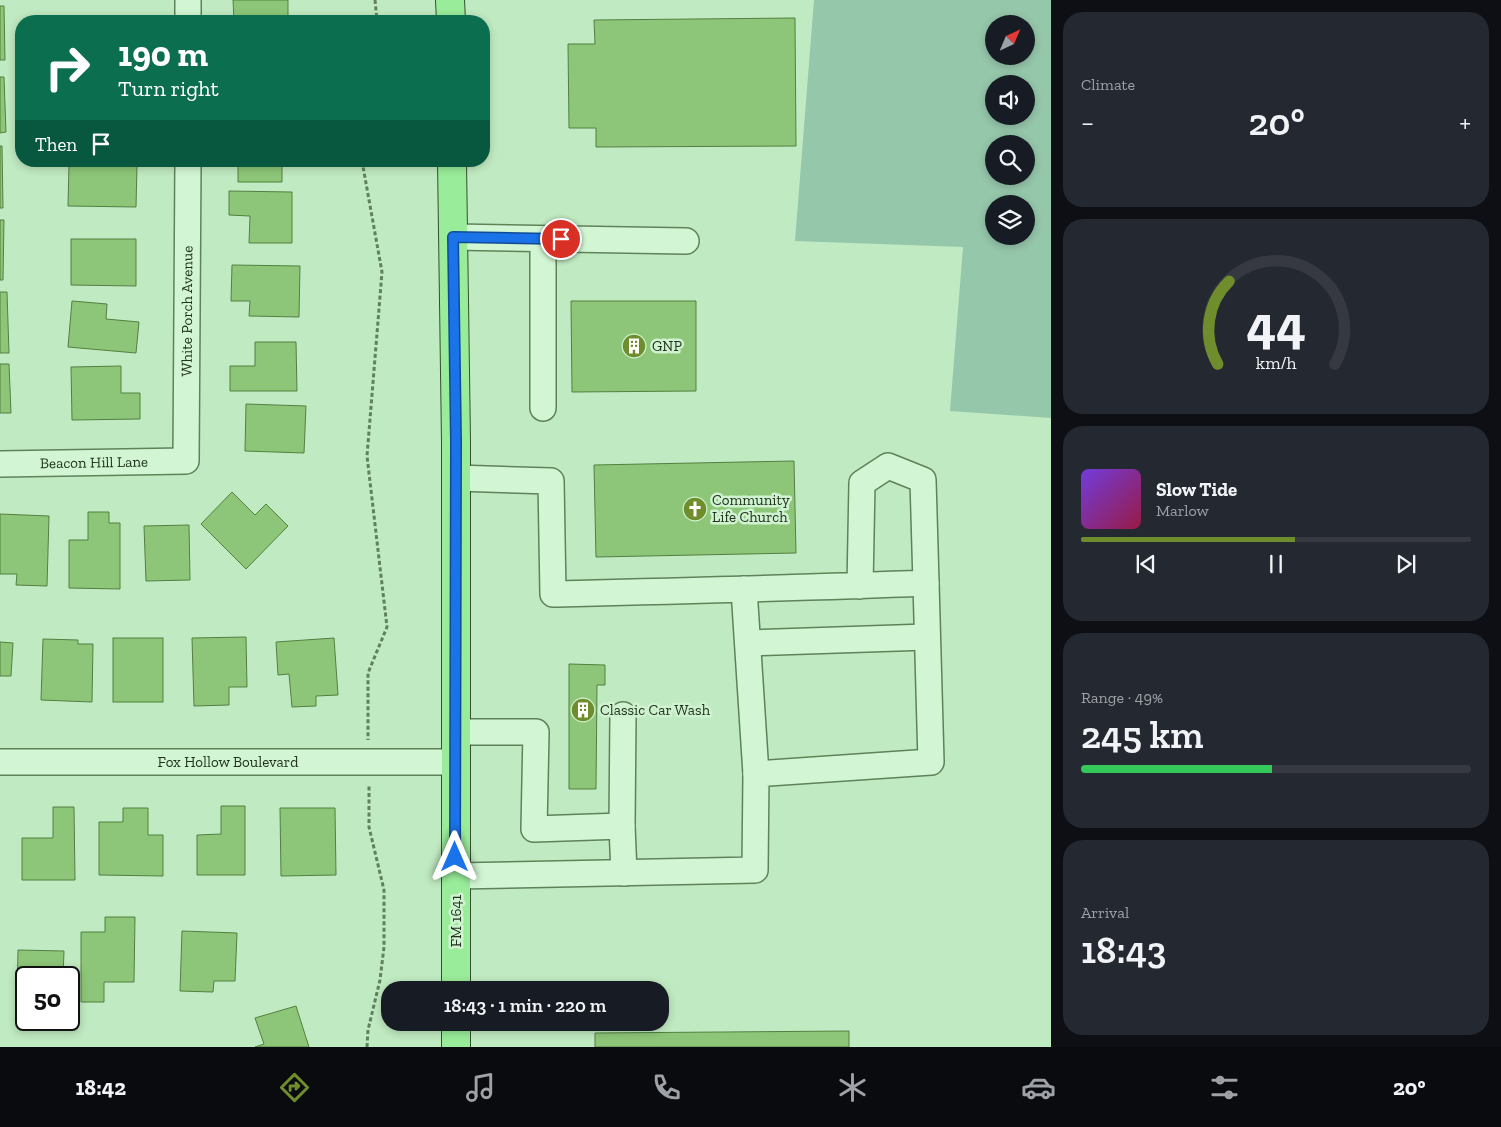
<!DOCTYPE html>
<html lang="en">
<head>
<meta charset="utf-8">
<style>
	:root { --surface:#171b24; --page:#242831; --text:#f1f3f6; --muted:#9ea1a6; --line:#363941; --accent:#6f8d2d }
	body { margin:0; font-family:"Zilla Slab",serif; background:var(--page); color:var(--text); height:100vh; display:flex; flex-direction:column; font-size:19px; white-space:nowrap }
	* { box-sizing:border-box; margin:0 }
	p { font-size:16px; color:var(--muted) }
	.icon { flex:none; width:28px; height:28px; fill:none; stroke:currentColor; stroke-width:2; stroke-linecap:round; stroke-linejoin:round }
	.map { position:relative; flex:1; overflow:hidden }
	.drawer { display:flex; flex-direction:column; gap:12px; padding:12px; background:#0d0f14; width:450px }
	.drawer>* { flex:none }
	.top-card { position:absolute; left:15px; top:15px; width:475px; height:152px; border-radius:20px; box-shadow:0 2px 8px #0003; background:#0b6e4f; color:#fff; overflow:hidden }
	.needle { width:32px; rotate:44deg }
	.buttons { position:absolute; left:985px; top:15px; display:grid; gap:10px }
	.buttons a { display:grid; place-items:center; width:50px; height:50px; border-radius:50%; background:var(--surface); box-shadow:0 2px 8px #0003; font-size:25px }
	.speed { position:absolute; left:15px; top:966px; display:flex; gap:10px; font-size:25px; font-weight:700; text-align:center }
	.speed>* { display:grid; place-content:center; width:65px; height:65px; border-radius:50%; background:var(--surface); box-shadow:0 2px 8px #0003; line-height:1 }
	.speed .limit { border:2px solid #111; border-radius:8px; background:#fff; color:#111 }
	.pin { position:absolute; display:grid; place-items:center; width:42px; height:42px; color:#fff; margin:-21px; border:2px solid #fff; border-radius:50%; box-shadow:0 1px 5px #0007 }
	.me { position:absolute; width:55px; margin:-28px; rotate:0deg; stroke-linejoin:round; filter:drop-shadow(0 0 4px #0008) }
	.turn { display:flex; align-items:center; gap:18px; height:105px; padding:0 20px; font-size:22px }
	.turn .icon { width:65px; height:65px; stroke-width:2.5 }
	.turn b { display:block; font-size:35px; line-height:42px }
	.then { display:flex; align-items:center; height:48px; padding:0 20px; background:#0003; gap:10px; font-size:19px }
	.big { font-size:38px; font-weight:600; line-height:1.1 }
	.drawer .tile { flex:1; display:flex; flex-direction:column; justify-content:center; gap:8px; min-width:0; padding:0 18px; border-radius:20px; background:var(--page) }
	.drawer .dial { align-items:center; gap:0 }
	.dial svg { height:130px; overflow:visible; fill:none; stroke:var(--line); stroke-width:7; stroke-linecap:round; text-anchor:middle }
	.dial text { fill:var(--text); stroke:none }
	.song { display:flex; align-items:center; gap:15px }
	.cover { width:60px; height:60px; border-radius:8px; background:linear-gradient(135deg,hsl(260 70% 55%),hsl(340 70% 35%)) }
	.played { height:5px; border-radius:2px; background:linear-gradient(90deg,var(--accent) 55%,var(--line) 55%) }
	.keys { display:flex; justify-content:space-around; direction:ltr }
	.heat { display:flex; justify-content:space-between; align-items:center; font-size:28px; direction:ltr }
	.charge { height:8px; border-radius:4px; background:linear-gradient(90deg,#34c759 49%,var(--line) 0) }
	.trip { position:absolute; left:381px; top:981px; width:288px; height:50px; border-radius:20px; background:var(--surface); box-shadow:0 2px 8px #0003; font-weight:600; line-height:50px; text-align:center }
	.menu { display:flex; height:80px; justify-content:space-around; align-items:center; background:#090b0e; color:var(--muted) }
	.menu .icon { width:35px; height:35px }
	.menu .on { color:var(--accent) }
	.menu b { font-size:22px; color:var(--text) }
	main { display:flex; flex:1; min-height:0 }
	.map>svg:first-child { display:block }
</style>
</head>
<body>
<main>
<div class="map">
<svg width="1051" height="1047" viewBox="0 0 1051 1047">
	<rect width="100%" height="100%" fill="#c0eac1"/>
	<path fill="#95c7ab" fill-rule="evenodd" d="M814,0H1051V418L950,411L963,247L795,241ZM994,24H1026V56H994ZM994,84H1026V116H994ZM994,144H1026V176H994ZM994,204H1026V236H994Z"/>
	<g fill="#8dc678" stroke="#538041">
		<polygon points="233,0 288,0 288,21 234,21"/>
		<polygon points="0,6 4,6 5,60 0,60"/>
		<polygon points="795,18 796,146 596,147 596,128 569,128 568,44 595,44 594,20"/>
		<polygon points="0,77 4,77 6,132 0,133"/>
		<polygon points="0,146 2,146 3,208 0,208"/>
		<polygon points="229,161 282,161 282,182 238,182 238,164 229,165"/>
		<polygon points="69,164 137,165 136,207 68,206"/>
		<polygon points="229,191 292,192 292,243 249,243 250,216 229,215"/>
		<polygon points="0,220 4,220 3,280 0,280"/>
		<polygon points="71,239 136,239 136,286 71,285"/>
		<polygon points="232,265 300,266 299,317 249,316 250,301 231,301"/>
		<polygon points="0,292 7,292 9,353 0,353"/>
		<polygon points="72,301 107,304 106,319 139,322 136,353 68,347"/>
		<polygon points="571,301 696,301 696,391 572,392"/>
		<polygon points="255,342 296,342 297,391 230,391 230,366 255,366"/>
		<polygon points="0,364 9,364 11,413 0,413"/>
		<polygon points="121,366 121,393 140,393 140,419 72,420 71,367"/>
		<polygon points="246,404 306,406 304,453 245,451"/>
		<polygon points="794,461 796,553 596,557 594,465"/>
		<polygon points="232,492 255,515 266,504 288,526 246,569 201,524"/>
		<polygon points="88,512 109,512 109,523 120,523 120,589 69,588 69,540 88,540"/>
		<polygon points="0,514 49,516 47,586 16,585 17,574 0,574"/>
		<polygon points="189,525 190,580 146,581 144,526"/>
		<polygon points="246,637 247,687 229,687 229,705 194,706 192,638"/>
		<rect x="113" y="638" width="50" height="64"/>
		<polygon points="334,638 338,695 316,696 316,706 292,707 289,674 278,675 276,642"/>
		<polygon points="43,639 78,640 78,644 93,644 92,702 41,700"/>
		<polygon points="0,642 13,643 11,676 0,676"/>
		<polygon points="569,664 605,665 605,685 597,685 596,789 569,789"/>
		<polygon points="221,806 245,806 245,875 197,875 197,835 221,834"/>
		<polygon points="53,807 74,807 75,880 22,880 22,838 53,838"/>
		<polygon points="123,808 148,808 148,835 163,835 163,876 99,875 99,822 123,822"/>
		<polygon points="280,808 335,808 336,875 281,876"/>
		<polygon points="105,917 135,917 134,982 104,982 104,1002 81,1002 81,932 105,932"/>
		<polygon points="182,931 237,933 235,981 214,981 213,992 180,991"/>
		<polygon points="18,950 64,951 63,978 26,978 26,997 17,997"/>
		<polygon points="296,1006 309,1047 255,1047 264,1044 255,1018"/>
		<polygon points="849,1031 849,1047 595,1047 595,1033"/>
	</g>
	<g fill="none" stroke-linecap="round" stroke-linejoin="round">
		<g stroke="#5f8259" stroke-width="28">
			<g id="minor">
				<polyline points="188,21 188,0"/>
				<polyline points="453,237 686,241"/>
				<polyline points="543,408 543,239"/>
				<path id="s1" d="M0,464L186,461L188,161"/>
				<path d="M456,478L551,481L553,594C677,591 802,588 926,583L923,480L888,466L862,483L860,586"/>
				<polyline points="744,589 756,774"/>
				<polyline points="748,643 927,637"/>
				<polyline points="455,732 536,732 534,829 622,826 624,873"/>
				<path id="s2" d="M0,762H455"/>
				<polyline points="622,826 623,715"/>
				<polyline points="456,876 755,870 756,774 931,762 926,583"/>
			</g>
		</g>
		<g stroke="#35502e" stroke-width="30">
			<g id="major">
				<polyline points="450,0 451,21"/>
				<polyline points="452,161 456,442 456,990"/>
				<polyline points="456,1047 456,1022"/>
			</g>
		</g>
		<g stroke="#5f8259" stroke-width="3" stroke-dasharray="4 2.5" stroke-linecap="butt">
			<polyline points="375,0 377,21"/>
			<polyline points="362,161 382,272 367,456 387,627 368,673 368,740"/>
			<polyline points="367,1047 368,1030 380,980 384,947 384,890 369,827 369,784"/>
		</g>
		<use href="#minor" stroke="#d2f6d3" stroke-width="25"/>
		<use href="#major" stroke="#99ec9a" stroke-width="28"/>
	</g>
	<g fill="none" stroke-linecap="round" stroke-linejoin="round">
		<g stroke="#114b97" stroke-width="12">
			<polyline id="route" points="455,857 456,442 453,237 561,239"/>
		</g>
		<use href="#route" stroke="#1a73e8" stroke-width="9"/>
	</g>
	<defs>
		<g id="building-disc" transform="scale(1.25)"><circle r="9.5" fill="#6f8d2d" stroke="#cff2d0"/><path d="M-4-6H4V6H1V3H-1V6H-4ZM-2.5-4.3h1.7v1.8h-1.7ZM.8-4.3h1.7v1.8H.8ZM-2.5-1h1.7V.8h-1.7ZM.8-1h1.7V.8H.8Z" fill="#fff"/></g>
		<g id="church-disc" transform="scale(1.25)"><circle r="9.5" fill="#6f8d2d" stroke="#cff2d0"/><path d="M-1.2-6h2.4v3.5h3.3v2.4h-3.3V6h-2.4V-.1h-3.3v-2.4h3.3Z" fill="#fff"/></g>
	</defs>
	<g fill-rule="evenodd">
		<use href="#building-disc" x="634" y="346"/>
		<use href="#church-disc" x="695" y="509"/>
		<use href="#building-disc" x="583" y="710"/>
	</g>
	<g text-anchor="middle" stroke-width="5" stroke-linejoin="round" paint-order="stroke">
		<g font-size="15" fill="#21331d" stroke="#cff2d0">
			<text dy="5" stroke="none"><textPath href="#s1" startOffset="336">White Porch Avenue</textPath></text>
			<text dy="5" stroke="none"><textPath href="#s1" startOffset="94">Beacon Hill Lane</textPath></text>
			<text dy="5" stroke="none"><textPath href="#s2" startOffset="228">Fox Hollow Boulevard</textPath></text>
			<text transform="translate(456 921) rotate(-90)" y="5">FM 1641</text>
		</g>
		<g font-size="15" fill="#21331d" stroke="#cff2d0" text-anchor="start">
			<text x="652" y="351">GNP</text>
			<text x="712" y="505">Community<tspan x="712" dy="17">Life Church</tspan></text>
			<text x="600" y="715">Classic Car Wash</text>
		</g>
	</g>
</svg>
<div class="buttons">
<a><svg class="needle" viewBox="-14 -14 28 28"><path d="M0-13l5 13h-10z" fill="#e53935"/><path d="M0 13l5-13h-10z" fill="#9ea1a6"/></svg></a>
<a><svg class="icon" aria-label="sound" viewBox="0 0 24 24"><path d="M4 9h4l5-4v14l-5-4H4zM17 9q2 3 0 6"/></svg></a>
<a><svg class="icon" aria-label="search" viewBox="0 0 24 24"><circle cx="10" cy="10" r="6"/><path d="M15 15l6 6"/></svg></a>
<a><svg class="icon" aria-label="layers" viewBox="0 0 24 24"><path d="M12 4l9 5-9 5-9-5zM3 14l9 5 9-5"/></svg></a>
</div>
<div class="speed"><div class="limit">50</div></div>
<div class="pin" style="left:561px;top:239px;background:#d93025"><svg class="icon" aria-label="arrive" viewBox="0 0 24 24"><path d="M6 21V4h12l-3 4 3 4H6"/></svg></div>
<svg class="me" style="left:455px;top:857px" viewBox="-20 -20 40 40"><path d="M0-17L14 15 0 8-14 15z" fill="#1a73e8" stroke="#fff" stroke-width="4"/></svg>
<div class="trip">18:43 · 1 min · 220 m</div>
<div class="top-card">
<div class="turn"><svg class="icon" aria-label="right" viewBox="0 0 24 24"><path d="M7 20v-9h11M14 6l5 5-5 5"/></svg><div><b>190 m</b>Turn right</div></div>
<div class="then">Then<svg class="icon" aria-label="arrive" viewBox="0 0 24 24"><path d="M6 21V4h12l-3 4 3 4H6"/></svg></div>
</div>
</div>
<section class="drawer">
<div class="tile"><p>Climate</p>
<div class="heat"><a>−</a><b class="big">20°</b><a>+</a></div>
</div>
<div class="tile dial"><svg viewBox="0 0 100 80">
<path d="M14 69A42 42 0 1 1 86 69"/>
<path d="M14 69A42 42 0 0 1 21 18" stroke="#6f8d2d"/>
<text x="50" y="56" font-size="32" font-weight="700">44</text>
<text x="50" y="72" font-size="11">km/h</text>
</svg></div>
<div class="tile">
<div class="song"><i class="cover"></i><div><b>Slow Tide</b><p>Marlow</p></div></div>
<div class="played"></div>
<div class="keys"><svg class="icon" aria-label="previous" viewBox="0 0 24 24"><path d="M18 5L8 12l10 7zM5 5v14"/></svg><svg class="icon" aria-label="pause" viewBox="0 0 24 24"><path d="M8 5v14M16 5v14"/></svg><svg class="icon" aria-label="next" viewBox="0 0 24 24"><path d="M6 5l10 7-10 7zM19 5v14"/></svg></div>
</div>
<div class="tile"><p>Range · 49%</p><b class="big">245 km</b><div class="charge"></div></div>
<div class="tile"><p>Arrival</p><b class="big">18:43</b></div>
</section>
</main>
<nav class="menu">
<b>18:42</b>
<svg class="icon on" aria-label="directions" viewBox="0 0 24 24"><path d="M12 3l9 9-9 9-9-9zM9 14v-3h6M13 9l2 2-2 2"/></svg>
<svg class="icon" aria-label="music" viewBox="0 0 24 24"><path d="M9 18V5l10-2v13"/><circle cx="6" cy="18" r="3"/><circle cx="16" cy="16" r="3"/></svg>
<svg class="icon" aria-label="phone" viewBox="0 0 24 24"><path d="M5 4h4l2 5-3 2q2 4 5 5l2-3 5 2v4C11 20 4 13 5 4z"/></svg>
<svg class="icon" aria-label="climate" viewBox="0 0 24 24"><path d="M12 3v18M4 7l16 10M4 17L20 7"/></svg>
<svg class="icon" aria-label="car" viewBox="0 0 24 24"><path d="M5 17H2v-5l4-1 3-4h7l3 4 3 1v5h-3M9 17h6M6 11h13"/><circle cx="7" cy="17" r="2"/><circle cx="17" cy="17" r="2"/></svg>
<svg class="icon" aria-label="filters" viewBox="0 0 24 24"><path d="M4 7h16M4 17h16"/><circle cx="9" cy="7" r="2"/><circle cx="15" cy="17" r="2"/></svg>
<b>20°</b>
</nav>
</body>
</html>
